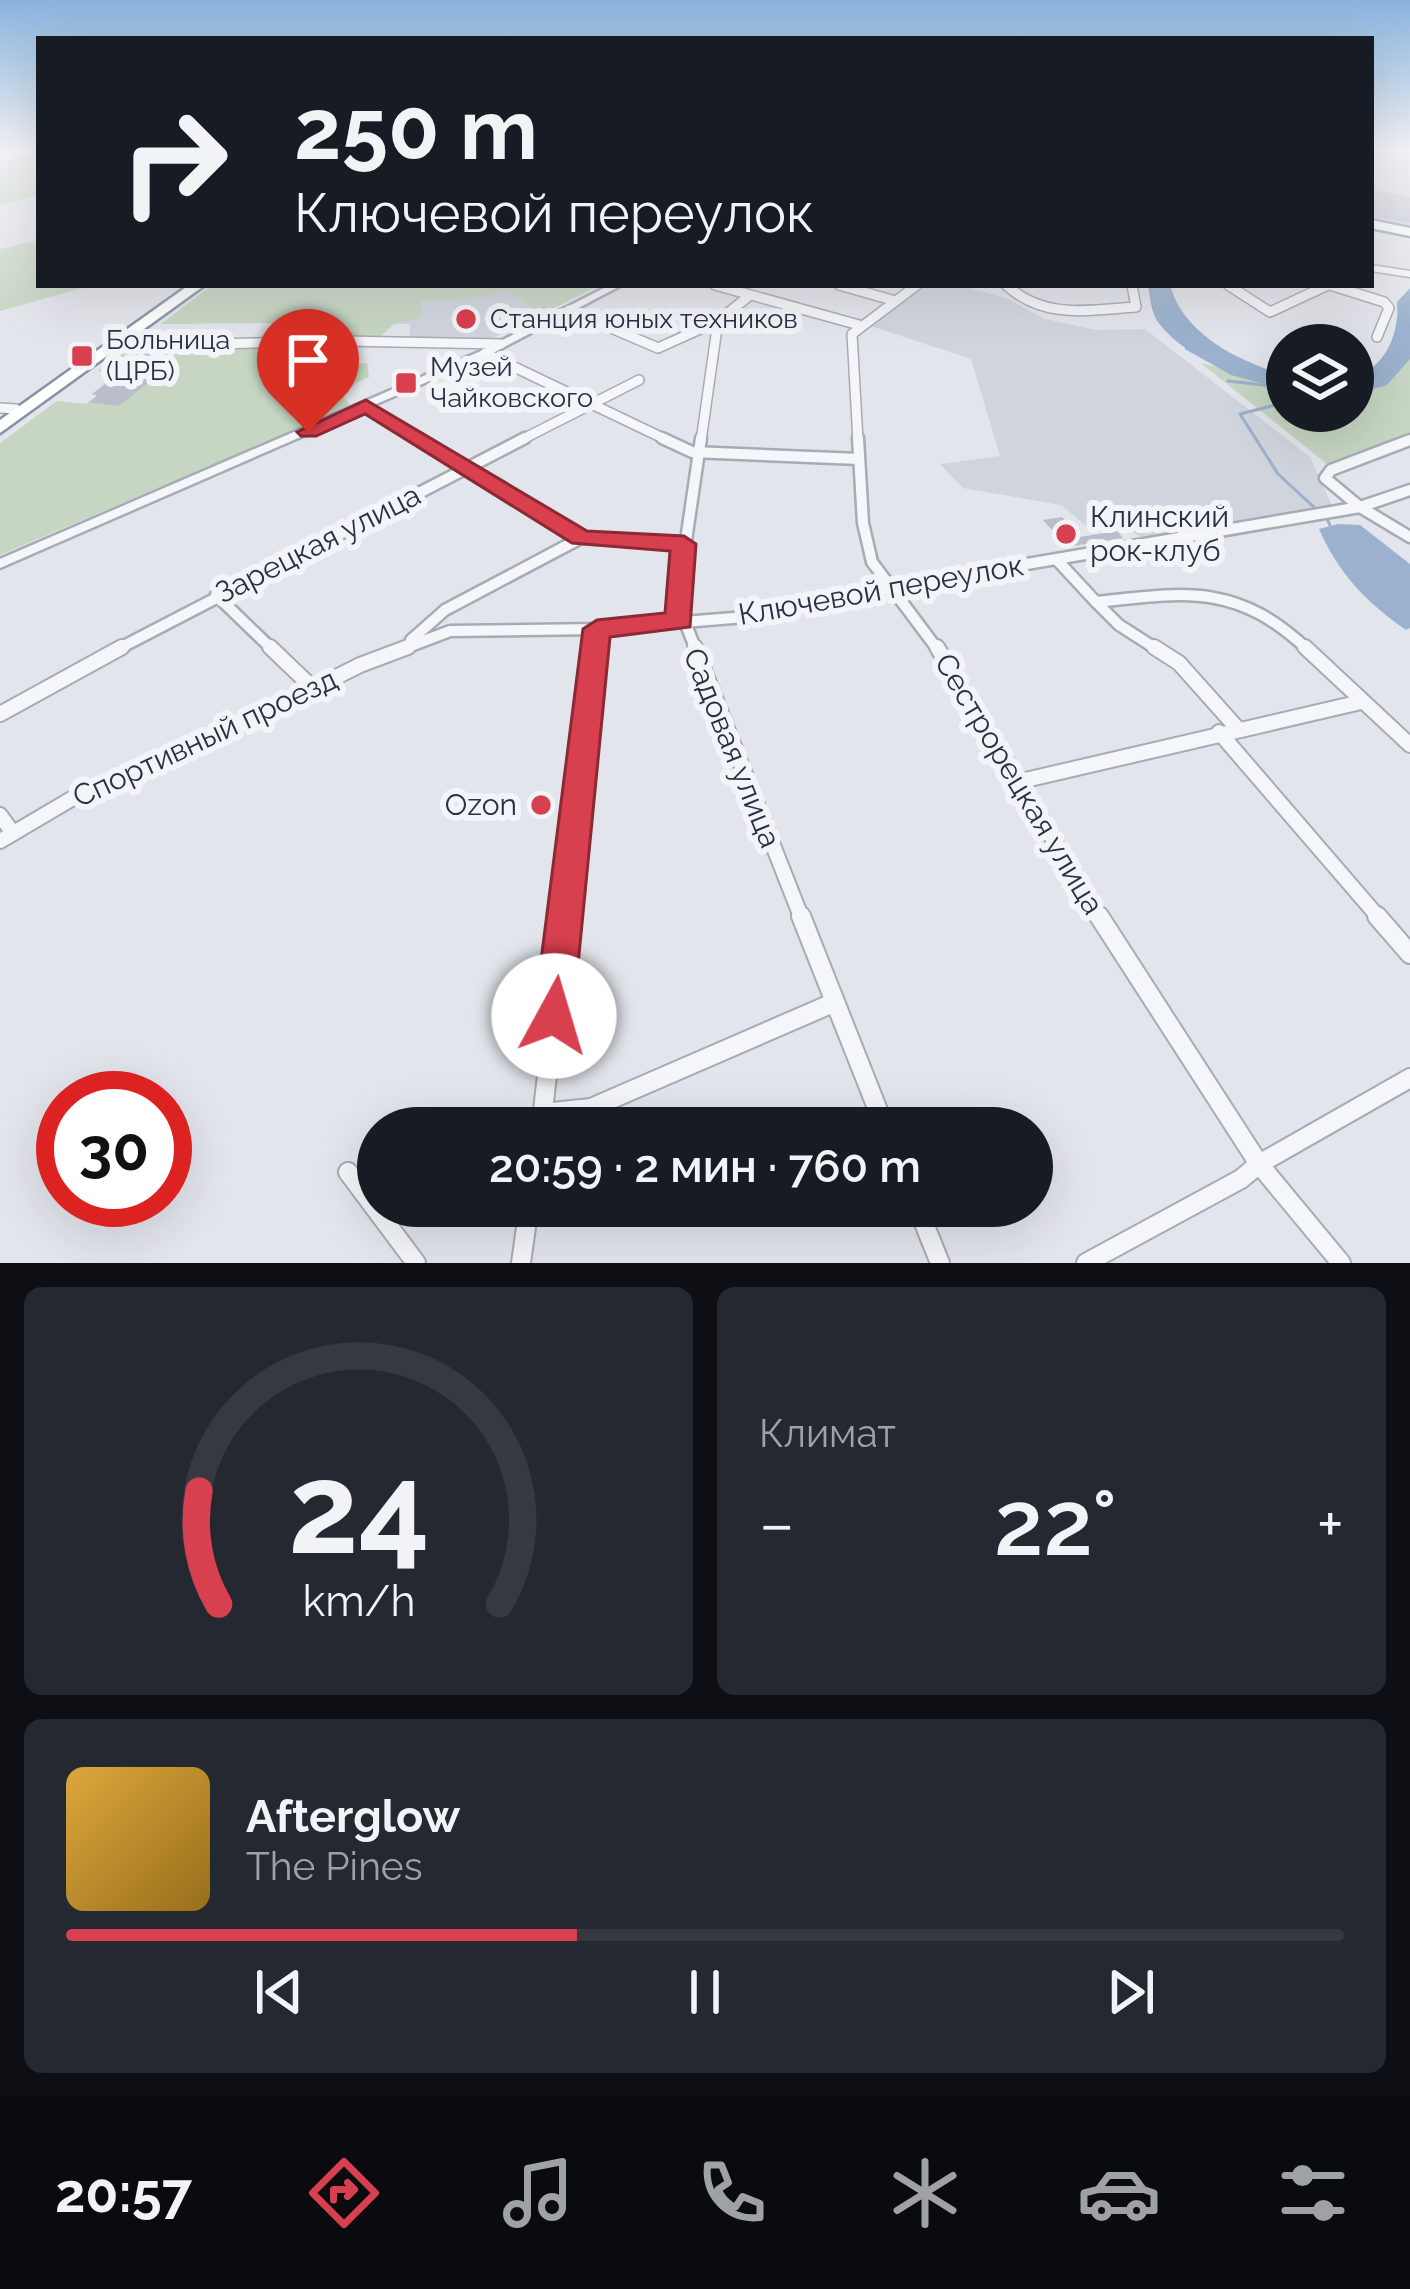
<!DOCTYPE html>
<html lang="ru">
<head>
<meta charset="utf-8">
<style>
	:root { --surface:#171b24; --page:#242831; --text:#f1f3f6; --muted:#9ea1a6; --line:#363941; --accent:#d83f4f }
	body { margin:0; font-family:Raleway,sans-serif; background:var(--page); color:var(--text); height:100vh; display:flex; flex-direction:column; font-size:45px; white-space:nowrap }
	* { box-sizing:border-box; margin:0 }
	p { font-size:39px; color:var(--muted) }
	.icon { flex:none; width:66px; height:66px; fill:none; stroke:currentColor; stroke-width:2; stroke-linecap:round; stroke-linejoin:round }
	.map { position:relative; height:1263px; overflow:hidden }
	.sheet { display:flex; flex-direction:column; gap:24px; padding:24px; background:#0d0f14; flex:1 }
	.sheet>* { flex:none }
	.guide { position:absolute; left:36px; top:36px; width:1338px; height:252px; border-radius:0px; box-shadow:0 12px 48px #0002; background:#171b24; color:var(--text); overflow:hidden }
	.tools { position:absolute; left:1266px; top:324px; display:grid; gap:24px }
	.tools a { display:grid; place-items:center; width:108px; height:108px; border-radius:50%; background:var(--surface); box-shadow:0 12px 48px #0002; font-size:60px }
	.speed { position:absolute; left:36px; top:1071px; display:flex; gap:24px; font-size:60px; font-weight:700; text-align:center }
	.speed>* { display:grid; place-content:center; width:156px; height:156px; border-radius:50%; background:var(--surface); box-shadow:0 12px 48px #0002; line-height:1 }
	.speed .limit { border:18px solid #d22; background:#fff; color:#111 }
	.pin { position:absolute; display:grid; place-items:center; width:102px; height:102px; color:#fff; margin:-123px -51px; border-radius:50% 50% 50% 0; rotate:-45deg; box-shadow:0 0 12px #0007 }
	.pin .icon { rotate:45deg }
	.me { position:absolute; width:132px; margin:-66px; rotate:6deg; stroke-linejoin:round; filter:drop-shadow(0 0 9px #0008) }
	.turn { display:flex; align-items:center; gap:42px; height:252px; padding:0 60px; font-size:54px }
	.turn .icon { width:156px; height:156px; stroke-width:2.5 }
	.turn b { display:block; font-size:84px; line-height:102px }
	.big { font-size:90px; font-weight:600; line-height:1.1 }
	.sheet .tile { flex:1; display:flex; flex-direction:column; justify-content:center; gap:18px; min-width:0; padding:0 42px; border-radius:18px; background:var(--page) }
	.sheet .dial { align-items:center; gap:0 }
	.dial svg { height:312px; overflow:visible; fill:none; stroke:var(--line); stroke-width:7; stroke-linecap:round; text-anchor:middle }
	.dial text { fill:var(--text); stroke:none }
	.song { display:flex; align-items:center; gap:36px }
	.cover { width:144px; height:144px; border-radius:18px; background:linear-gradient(135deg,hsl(40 70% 55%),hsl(40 70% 35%)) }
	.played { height:12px; border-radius:6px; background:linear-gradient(90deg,var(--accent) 40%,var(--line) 40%) }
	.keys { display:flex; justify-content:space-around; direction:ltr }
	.heat { display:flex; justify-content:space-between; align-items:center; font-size:66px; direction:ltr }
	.sheet .tiles { flex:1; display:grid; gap:24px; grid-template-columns:1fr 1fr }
	.tile:last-child { grid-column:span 2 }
	.trip { position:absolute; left:357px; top:1107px; width:696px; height:120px; border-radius:60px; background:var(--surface); box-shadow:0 12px 48px #0002; font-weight:600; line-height:120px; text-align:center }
	.menu { display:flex; height:192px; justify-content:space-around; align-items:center; background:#090b0e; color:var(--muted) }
	.menu .icon { width:84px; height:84px }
	.menu .current { color:var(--accent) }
	.menu b { font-size:54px; color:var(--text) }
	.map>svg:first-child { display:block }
</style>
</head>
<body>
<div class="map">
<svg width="1410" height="1263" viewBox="0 0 1410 1263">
	<rect width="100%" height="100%" fill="#e2e5eb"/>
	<g fill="#d0d4dd">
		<polygon points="1371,150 1410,150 1410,229 1371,220"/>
		<polygon points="922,285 959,285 1006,298 1045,319 1096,330 1145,329 1310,457 1334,510 1147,541 1114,521 1085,525 1061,505 963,488 940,464 1000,456 971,359 868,325"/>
		<polygon points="507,292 542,314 493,338 409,338 410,324 394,324 427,294"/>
	</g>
	<g fill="#c6d6c2">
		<polygon points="36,156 39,196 0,205 0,160"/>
		<polygon points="39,240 39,285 111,285 89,286 0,311 0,249"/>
		<polygon points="212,285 600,285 542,314 507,292 460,300 421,300 422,318 394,324 379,338 296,338 309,323 161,324"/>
		<polygon points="1410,330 1410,444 1332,468 1201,363 1287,385 1287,411 1353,411 1353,392 1371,383"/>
		<polygon points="287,344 294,352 323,344 355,345 328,354 318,368 327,369 352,354 357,356 356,364 367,363 369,377 338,392 350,404 347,408 0,555 0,443 57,401 86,404 97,396 92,394 123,376 98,371 124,351"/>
	</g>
	<g fill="#9bb1cd">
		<path d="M1148,285H1170C1183,334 1240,363 1287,375V387C1244,375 1186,361 1158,322C1151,313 1150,296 1148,285Z"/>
		<path d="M1410,288V359L1387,385L1353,395V375C1385,371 1400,332 1397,302Z"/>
		<path d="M1338,524L1360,525L1410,564V628L1406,630C1367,603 1338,573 1319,529Z"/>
	</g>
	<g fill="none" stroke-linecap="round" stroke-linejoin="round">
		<g stroke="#9bb1cd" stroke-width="3">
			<polyline points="1228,381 1280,387"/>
			<polyline points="1276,384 1287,394"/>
			<polyline points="1287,402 1240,414 1278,474 1316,509"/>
			<polyline points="1327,519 1330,525"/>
		</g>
		<polygon fill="#9bb1cd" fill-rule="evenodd" points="1185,343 1195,343 1241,368 1287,380 1287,390 1231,375 1185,349"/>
	</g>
	<g fill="#b9beca">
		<polygon points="1376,189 1410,197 1410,223 1371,216 1371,194"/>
		<polygon points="144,354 169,354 145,373 159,374 119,406 89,402 98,395 92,394"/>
		<polygon points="1062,517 1080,537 1117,531 1123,538 1067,547 1043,520"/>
	</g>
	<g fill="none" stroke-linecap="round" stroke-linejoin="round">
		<g stroke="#a7abb6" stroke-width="9">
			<g id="minor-far4">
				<polyline points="0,158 39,153"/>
				<polyline points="1371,268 1410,274"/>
			</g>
		</g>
		<g stroke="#a7abb6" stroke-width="12">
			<g id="minor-far3">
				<polyline points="715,285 859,325"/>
				<polyline points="839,285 892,300"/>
				<path d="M1006,285C1044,320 1089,310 1136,307L1132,285"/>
				<polyline points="1228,285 1270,312 1328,285"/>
				<polyline points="1330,285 1384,302 1389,308 1377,337"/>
				<polyline points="569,310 658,348 718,321"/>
				<polyline points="114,346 343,341 501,344"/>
				<polyline points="485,353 669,441"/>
				<polyline points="366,406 423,441"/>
				<polyline points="0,408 16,409"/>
				<polyline points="519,441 639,380"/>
				<polyline points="701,441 718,321 749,296"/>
				<polyline points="858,441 852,334 917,285"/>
			</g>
		</g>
		<g stroke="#a7abb6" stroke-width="15">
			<g id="minor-far2">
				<polyline points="418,438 581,538 684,544"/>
				<polyline points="662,438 692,452 859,459"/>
				<polyline points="858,438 863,523 872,562 938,650"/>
				<polyline points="1410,440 1331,470 1325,478 1360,507 1410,537"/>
				<path d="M1057,560L1096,602C1187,592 1237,583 1308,650"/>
				<polyline points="216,595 273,650"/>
				<polyline points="1096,602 1119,625 1158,650"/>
				<polyline points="411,640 445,610 581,538"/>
				<polyline points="116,650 525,438"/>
				<polyline points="400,650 450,631 597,629 758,616 892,587 1360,507 1410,490"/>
				<polyline points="595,650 597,629"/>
				<polyline points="696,650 677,602 701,438"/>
			</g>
		</g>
		<g stroke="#a7abb6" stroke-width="18">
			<g id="minor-far1">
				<polyline points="270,647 315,690"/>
				<polyline points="695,647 802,919"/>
				<polyline points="937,647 1101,919"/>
				<polyline points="1154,647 1179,663 1237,728"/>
				<polyline points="1305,647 1410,745"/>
				<polyline points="0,714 122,647"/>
				<polyline points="1219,732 1380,919"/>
				<polyline points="1017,782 1361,702"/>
				<polyline points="0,815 13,833"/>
				<polyline points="0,841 73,798 201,745 360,665 408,647"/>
				<polyline points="564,919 595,647"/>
			</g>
		</g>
		<g stroke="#a7abb6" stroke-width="22">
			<g id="minor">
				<polyline points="801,916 885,1128"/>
				<polyline points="1099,916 1259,1164 1341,1263"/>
				<polyline points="1377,916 1410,954"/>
				<polyline points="543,1113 591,1108 833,1003"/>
				<polyline points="541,1128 565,916"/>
				<polyline points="348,1172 416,1263"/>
				<polyline points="917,1206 940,1263"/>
				<polyline points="521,1263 529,1206"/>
				<polyline points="1086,1263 1241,1179 1259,1164 1410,1078"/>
			</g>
		</g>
		<g stroke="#a7abb6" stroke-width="5">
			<polygon id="tertiary" points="610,285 622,285 489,355 0,568 0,559 481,351"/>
		</g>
		<g stroke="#8891a3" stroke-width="5">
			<g id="trunk">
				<polygon points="1371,220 1410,228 1410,236 1371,228"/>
				<polygon points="189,285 205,285 0,433 0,420"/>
			</g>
		</g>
		<use href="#minor-far4" stroke="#f5f6f9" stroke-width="6"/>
		<use href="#minor-far3" stroke="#f5f6f9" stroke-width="9"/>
		<use href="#minor-far2" stroke="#f5f6f9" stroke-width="10"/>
		<use href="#minor-far1" stroke="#f5f6f9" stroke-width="14"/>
		<use href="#minor" stroke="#f5f6f9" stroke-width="18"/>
		<use href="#tertiary" fill="#f5f6f9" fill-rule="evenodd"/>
		<use href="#trunk" fill="#fff" fill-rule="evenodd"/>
	</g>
	<linearGradient id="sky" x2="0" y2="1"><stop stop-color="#89b3dd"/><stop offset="0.46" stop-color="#f2f3f6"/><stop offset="1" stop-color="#f2f3f6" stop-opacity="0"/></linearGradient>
	<rect width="1410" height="327" fill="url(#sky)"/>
	<polygon fill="#d83f4f" stroke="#8c2933" stroke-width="3" points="366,400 587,531 684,536 696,544 690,627 610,637 573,1016 567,1029 554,1034 540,1029 534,1016 583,629 597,620 665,613 670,551 572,543 365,414 316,436 301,436 297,432"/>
	<g fill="#d83f4f" stroke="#f2f4f8" stroke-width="4.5">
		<circle cx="466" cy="319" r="12"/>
		<rect x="70" y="344" width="24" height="24" rx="6"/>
		<rect x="394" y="371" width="24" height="24" rx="6"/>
		<circle cx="1066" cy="534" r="12"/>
		<circle cx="541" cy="805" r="12"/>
	</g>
	<g text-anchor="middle" stroke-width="12" stroke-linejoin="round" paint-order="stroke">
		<g font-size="27" fill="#293145" stroke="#f2f4f8" text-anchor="start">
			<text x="490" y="328">Станция юных техников</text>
			<text x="106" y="349">Больница<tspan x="106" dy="31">(ЦРБ)</tspan></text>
			<text x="430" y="376">Музей<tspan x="430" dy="31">Чайковского</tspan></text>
		</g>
		<g font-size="30" fill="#293145" stroke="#f2f4f8" text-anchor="start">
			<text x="1090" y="527">Клинский<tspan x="1090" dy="34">рок-клуб</tspan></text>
			<text x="517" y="815" text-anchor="end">Ozon</text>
		</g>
		<g font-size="30" fill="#293145" stroke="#f2f4f8">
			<text transform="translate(318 544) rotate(-27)" y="10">Зарецкая улица</text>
			<text transform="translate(881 590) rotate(-10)" y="10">Ключевой переулок</text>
			<text transform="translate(205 738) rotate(-25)" y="10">Спортивный проезд</text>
			<text transform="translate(732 748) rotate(68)" y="10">Садовая улица</text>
			<text transform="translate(1019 784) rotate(59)" y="10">Сестрорецкая улица</text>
		</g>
	</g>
</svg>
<div class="tools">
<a><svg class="icon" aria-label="layers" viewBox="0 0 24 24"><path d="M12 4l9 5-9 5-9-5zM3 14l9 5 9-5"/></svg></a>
</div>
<div class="speed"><div class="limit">30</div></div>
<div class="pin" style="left:308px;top:432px;background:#d93025"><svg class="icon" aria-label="arrive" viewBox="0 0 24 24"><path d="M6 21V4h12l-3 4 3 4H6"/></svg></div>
<svg class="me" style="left:554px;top:1016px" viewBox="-20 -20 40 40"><circle r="19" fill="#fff"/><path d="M0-13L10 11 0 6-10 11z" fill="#d83f4f"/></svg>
<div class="trip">20:59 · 2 мин · 760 m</div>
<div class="guide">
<div class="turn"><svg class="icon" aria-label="right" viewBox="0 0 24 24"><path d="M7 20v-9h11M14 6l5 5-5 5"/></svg><div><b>250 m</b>Ключевой переулок</div></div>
</div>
</div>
<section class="sheet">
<div class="tiles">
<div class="tile dial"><svg viewBox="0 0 100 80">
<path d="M14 69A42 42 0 1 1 86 69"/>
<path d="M14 69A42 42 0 0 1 9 40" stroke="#d83f4f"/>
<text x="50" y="56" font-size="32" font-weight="700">24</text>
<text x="50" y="72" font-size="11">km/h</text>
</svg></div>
<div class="tile"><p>Климат</p>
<div class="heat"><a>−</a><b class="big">22°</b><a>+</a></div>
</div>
<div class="tile">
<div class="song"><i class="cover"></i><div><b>Afterglow</b><p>The Pines</p></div></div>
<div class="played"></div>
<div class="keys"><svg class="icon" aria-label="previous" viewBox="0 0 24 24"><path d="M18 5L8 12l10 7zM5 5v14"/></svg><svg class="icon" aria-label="pause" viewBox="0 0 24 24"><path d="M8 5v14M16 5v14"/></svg><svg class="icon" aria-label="next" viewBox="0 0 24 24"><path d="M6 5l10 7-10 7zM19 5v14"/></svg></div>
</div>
</div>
</section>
<nav class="menu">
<b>20:57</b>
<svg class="icon current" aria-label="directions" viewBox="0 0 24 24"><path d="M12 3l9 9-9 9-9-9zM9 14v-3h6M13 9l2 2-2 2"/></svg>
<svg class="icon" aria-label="music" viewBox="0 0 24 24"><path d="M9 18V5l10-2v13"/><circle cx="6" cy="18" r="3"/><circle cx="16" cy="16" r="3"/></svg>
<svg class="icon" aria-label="phone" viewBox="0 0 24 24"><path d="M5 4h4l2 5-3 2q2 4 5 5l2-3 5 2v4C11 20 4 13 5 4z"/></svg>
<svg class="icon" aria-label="climate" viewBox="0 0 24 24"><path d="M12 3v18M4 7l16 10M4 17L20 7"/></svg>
<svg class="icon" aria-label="car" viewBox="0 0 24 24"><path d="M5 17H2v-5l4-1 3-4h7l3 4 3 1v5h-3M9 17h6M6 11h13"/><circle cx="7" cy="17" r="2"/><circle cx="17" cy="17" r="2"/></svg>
<svg class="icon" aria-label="filters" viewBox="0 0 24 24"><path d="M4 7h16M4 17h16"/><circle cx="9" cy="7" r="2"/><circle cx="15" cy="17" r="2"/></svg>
</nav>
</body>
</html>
